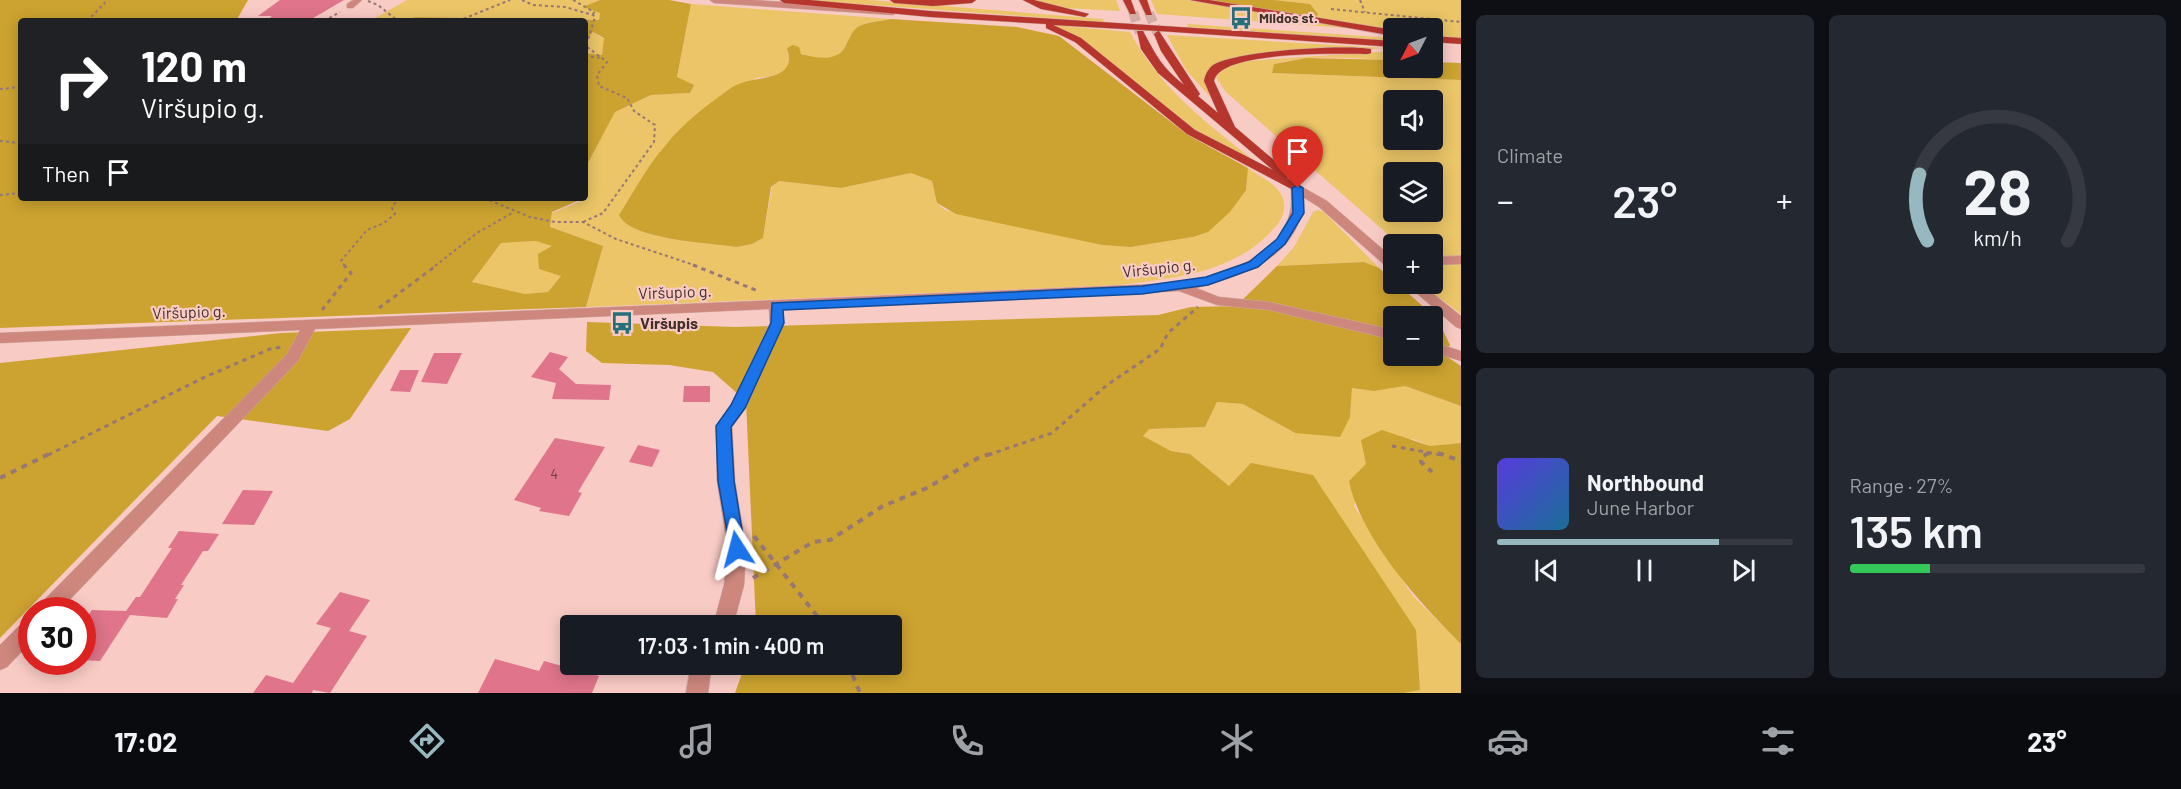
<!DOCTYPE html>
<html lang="en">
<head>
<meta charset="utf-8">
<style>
	:root { --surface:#171b24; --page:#242831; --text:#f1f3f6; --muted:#9ea1a6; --line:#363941; --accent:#96b8be }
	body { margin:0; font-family:Barlow,sans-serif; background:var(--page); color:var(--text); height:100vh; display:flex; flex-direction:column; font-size:22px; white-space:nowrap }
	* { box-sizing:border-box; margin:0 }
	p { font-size:20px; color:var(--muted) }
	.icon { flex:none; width:33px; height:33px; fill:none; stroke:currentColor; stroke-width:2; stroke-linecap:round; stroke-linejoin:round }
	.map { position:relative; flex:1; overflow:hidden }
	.drawer { display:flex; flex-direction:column; gap:15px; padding:15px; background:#0d0f14; width:720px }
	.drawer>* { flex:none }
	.banner { position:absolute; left:18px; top:18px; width:570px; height:183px; border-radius:6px; box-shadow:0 3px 15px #0003; background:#202124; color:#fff; overflow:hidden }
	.needle { width:39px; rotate:228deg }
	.controls { position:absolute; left:1383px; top:18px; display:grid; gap:12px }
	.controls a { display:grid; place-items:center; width:60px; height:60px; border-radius:6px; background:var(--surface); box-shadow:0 3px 15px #0003; font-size:30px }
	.speed { position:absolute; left:18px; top:597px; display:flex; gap:12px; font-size:30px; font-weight:700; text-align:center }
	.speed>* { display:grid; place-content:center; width:78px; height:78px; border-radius:50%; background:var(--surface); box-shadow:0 3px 15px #0003; line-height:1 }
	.speed .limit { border:9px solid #d22; background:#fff; color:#111 }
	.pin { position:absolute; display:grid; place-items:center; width:51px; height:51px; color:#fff; margin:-62px -26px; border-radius:50% 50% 50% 0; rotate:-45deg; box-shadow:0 0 6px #0007 }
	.pin .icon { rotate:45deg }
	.me { position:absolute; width:66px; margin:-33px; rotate:351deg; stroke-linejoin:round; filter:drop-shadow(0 0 4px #0008) }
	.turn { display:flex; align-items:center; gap:21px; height:126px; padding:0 24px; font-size:27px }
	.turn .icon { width:78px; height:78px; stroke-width:2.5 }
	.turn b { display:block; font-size:42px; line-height:51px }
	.then { display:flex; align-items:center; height:57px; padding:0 24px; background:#0003; gap:12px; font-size:22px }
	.big { font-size:45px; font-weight:600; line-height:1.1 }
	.drawer .card { flex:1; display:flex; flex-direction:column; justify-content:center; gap:9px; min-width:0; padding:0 21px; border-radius:9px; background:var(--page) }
	.drawer .dial { align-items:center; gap:0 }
	.dial svg { height:156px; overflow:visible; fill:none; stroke:var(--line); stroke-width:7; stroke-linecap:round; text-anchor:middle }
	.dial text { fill:var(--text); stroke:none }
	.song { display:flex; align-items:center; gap:18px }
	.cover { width:72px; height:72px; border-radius:9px; background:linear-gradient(135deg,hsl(250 70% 55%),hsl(200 70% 35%)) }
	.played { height:6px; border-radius:3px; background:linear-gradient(90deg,var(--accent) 75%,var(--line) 75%) }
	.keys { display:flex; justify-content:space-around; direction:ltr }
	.heat { display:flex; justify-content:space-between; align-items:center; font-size:33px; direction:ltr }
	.charge { height:9px; border-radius:4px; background:linear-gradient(90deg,#34c759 27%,var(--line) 0) }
	.drawer .tiles { flex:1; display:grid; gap:15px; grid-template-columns:repeat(2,1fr) }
	.trip { position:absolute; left:560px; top:615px; width:342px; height:60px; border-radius:6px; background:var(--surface); box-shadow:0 3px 15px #0003; font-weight:600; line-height:60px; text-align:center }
	.tabs { display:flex; height:96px; justify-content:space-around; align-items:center; background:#090b0e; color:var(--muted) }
	.tabs .icon { width:42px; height:42px }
	.tabs .selected { color:var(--accent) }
	.tabs b { font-size:27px; color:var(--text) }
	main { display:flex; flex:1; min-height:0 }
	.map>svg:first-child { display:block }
</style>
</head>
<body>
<main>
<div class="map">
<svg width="1461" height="693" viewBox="0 0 1461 693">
	<rect width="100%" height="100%" fill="#f9cbc5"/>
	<g fill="#ebc567" fill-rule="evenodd">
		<polygon points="407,0 600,0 584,7 601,13 599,20 414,17 409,21 370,21"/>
		<polygon points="805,0 869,0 1103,19 1104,22"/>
		<polygon points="1035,0 1116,0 1120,11 1065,8"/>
		<polygon points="1151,0 1187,0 1359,29 1157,14"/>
		<polygon points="1274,0 1461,0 1461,38 1433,35 1432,28 1394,28 1393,31 1312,18 1310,4"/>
		<path d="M691,4L891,19C882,21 868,22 859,26C852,30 850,39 846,45C835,68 804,56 787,47C794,75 780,75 756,78L619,215C630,240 710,243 737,247L752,244L763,238L772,187L779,181L841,188L911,173L932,181L937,203L945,210L1102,245L1131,247L1193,237L1246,190L1248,168C1257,175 1271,181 1278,190C1288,202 1285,217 1275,227C1236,273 1175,278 1119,285L586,307L603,246L550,228L552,213L584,200L588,163L615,112L651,95L691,93L677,78Z"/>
		<polygon points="1187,24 1393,38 1393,41 1188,27"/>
		<path d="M1053,25L1130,32C1161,91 1213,128 1265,169L1194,129L1076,36Z"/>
		<polygon points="593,32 604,39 602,55 585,53 585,41"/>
		<polygon points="1167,35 1385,48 1224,61 1211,66 1205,76 1211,98 1186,70"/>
		<path d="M1392,51L1393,60C1354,59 1313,53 1274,64L1272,73L1461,80V314L1421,284H1432V244H1399L1226,92L1216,77L1227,66L1245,61ZM1394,100H1432V140H1394ZM1394,172H1432V212H1394Z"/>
		<polygon points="1318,210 1324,212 1379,268 1364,262 1277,266 1294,247 1313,212"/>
		<polygon points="536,241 553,246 561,276 548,292 525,294 472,282 501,243"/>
		<polygon points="1405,386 1461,406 1461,443 1430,446 1413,439 1366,464 1354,506 1413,596 1461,644 1461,693 1404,693 1420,690 1229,486 1190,454 1171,451 1143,436 1149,429 1205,427 1217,402 1243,404 1295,433 1350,417 1352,388 1374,391"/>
	</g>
	<g fill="#cca330" fill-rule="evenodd">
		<path d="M0,0H248L236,21H21V198H584L552,212L550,227L603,246L586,307L0,328ZM536,241L552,246L538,254L539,269L561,276L548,292L525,294L472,282L501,243Z"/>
		<polygon points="600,0 669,0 691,4 677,77 694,85 690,93 651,95 615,112 588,163 585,193 585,53 602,55 604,38 593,32 585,41 585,21 409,21 414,17 599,20 600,13 583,7"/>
		<polygon points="1205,0 1274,0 1310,4 1318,14 1316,17"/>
		<path d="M891,19L1017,27L1059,36L1188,135L1248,168L1246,190L1230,212L1208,232L1193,237L1131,247L1102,245L956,214L937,203L932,181L911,173L841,188L779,181L771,187L763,238L752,244L737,247C710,243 630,240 619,215C634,192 647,166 665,146C683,123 707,105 731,88C752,73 799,85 787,48L793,45L799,47L801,54C816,58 838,63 846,45C850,38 852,30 859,26C868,22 882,21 891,19Z"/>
		<polygon points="1306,58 1393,60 1394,68 1432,68 1433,62 1461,63 1461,80 1272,73 1274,64"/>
		<path d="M1364,262L1379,268L1393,280L1394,284H1398L1438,320L1450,345L1443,354L1461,366V406L1405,386L1374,391L1352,388L1350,417L1340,437L1295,433L1243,404L1217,402L1205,427L1149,429L1143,436L1171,451L1190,454L1229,486L1251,463L1313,475L1416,630L1420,690L1404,693H735L745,665L891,664V626L756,625L746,401L713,372L669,365L602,363L586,351L587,322L735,327L1158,315L1191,307L1236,306L1277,266ZM1394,316H1432V356H1394Z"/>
		<polygon points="411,328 350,419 328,431 217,416 0,638 0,363 281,333"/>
		<path d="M1382,430L1430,446L1461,443V644C1420,603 1361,539 1349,481L1366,464L1361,440Z"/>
	</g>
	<g fill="#df748a">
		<polygon points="280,0 344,0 308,21 266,21 272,16 258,16"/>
		<polygon points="550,352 568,357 559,369 576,384 611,385 609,400 552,399 556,383 531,377"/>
		<polygon points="434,353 462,353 447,384 421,382"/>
		<polygon points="400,370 419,370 410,392 390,391"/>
		<polygon points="684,386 710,386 710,402 683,402"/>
		<polygon points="555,438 605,447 578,492 582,493 569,516 539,511 541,508 514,500"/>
		<polygon points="638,445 660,450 652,467 629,462"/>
		<polygon points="243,490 273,491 254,525 222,524"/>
		<polygon points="179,531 219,534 208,551 203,551 181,585 184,585 175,599 178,599 167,618 130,615 100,661 82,660 82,624 92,610 126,611 136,597 140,597 172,548 168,548"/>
		<polygon points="340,592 370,600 349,631 367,636 330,693 313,690 312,693 253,693 266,675 293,683 331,628 316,624"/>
		<polygon points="495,659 539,671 544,661 599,676 592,693 478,693"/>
	</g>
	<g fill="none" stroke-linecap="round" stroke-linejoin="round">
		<g stroke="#d4aca6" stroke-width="10" stroke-dasharray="10 4.5" stroke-linecap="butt">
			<polyline points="1133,12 1140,33"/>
			<polyline points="1149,13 1158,34"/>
		</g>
		<g stroke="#d0a9a3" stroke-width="1">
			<g id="minor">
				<polygon points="353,0 362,0 353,8 347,8 347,4"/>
				<polygon points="710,0 752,0 893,9 897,12 893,15 714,3"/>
				<path d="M1297,184L1327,201L1394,259V270L1389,269L1319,207L1303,197C1303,255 1244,276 1196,288L1219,297L1269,302L1394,330V340L1269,310L1217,305L1179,291L783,309L784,323L746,408L732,427L735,481L746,549L744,585L733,626H713L724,585L728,549L717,481L716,426L731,405L770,323L769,309L315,329L298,361L60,610H37L40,604L287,354L300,330L0,343V333L1181,283C1221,274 1281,259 1290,212C1292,204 1291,196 1291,188Z"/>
				<polygon points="1461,256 1461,264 1432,265 1432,257"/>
				<polygon points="1406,284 1421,284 1461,316 1461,329 1456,327"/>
				<polygon points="1432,342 1461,351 1461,361 1432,352"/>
				<polygon points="32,617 32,641 7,667 0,670 0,645 25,620"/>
				<polygon points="691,664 712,664 708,693 686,693"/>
			</g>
		</g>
		<g stroke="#d0a9a3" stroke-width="1">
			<g id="major">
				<path d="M780,0H810L930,11L1394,41V47L1159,31L1200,94L1198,96L1218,113L1204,81C1205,75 1208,69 1213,65C1235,51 1344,44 1371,49V53L1368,54C1340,54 1220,50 1214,81L1235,127L1289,173L1291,175L1287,178L1303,188L1297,192L1187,134L1075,42L1046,28V24L930,17L784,3ZM1053,25L1158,31L1154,34L1161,51L1184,85C1161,66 1157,57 1143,31H1137L1141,49L1158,73L1273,170L1195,130L1081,38Z"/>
				<polygon points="890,0 976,0 972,3 933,6 894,3"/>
				<polygon points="1023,0 1034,0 1089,14 1085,17 1041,9"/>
				<polygon points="1123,0 1131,0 1136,14 1130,14"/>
				<polygon points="1139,0 1147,0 1152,15 1146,15"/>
				<polygon points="1190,0 1209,0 1394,30 1394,36"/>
				<polygon points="1432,36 1461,38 1461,44 1432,42"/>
			</g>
		</g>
		<g stroke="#977874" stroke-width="2" stroke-dasharray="3 3" stroke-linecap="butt">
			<polyline points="522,0 533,5 565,7 593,15 595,17 586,46 607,62 597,75 599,86 627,98 634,111 655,125 654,142 603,213 583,222"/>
			<polyline points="573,0 594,12 593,15"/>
			<polyline points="1360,0 1365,12"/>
			<polyline points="368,1 378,5 398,21"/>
			<polyline points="1331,9 1461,22"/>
			<polyline points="87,21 105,3 103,0"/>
			<polyline points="324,21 340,12"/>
			<polyline points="458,21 510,0"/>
			<polyline points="585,56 601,58"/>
			<polyline points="0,89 21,87"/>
			<polyline points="0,141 21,143"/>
			<polyline points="0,195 21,193"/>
			<polyline points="484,198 530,217 555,222 583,222 616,239 697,266"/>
			<polyline points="345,266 341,261 367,230 384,223 395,214 392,208 398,198"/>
			<polyline points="435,266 477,233 512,213"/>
		</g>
		<g stroke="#977874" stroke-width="3" stroke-dasharray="4.5 4.5" stroke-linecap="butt">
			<polyline points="693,265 758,291"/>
			<polyline points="379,308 437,265"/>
			<polyline points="322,310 351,273 344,265"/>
			<polyline points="1392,446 1442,455"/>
			<polyline points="48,455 205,377 270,349 282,347"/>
			<polyline points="988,455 1052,433 1107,385 1160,349 1168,333 1198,307"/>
			<polyline points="1426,455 1429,453"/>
		</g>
		<g stroke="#977874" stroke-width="4" stroke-dasharray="6 6" stroke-linecap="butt">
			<polyline points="1429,453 1421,457 1421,462 1432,472"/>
			<polyline points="1438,453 1461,461"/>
			<polyline points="0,478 51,453"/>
			<polyline points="754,536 825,626"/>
			<polyline points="753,578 813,542 830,540 883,506 927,488 978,458 993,453"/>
			<polyline points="848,664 860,693"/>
		</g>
		<use href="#minor" fill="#cd877d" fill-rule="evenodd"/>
		<use href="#major" fill="#b6362e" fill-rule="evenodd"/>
	</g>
	<polygon fill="#1a73e8" stroke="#114b97" stroke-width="1.5" points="1298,185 1303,188 1304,213 1285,244 1258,267 1208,285 1142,294 783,310 784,323 745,408 731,427 734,481 745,549 743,554 731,554 718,481 716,426 731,405 771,323 772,303 1142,286 1206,277 1249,262 1277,239 1293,213 1292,188"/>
	<defs>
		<g id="bus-bare" transform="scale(1.8)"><path d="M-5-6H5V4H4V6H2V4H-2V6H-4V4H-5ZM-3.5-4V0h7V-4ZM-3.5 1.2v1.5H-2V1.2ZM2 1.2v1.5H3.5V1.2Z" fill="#266f79" stroke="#f9cbc5" stroke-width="2.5" paint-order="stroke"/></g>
	</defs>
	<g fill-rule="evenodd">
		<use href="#bus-bare" x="1241" y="18"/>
		<use href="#bus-bare" x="622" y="323"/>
	</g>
	<g text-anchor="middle" stroke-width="4.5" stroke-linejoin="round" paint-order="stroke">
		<g font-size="14" font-weight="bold" fill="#402f2c" stroke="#f9cbc5" text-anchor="start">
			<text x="1259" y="23">Mildos st.</text>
		</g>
		<g font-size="14" fill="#684044">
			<text x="554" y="479">4</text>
		</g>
		<g font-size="16" fill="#402f2c" stroke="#f9cbc5">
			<text transform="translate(1159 268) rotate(-6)" y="6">Viršupio g.</text>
			<text transform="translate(675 292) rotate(-2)" y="6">Viršupio g.</text>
			<text transform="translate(189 312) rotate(-2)" y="6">Viršupio g.</text>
		</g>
		<g font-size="16" font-weight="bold" fill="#402f2c" stroke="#f9cbc5" text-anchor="start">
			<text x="640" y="329">Viršupis</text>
		</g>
	</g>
</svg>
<div class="controls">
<a><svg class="needle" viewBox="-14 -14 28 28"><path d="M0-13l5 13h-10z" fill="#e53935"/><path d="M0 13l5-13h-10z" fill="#9ea1a6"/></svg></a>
<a><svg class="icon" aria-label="sound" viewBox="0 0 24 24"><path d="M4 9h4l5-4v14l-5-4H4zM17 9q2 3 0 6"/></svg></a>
<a><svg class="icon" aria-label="layers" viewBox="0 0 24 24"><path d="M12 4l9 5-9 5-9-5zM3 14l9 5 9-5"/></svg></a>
<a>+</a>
<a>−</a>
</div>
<div class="speed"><div class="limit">30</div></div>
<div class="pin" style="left:1298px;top:188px;background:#d93025"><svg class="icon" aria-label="arrive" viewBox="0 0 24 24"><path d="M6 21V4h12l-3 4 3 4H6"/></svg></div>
<svg class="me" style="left:737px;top:549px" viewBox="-20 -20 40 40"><path d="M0-17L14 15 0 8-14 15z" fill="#1a73e8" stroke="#fff" stroke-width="4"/></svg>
<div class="trip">17:03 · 1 min · 400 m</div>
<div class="banner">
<div class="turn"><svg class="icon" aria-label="right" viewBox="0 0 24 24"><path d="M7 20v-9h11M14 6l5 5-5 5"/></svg><div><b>120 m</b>Viršupio g.</div></div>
<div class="then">Then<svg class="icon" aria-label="arrive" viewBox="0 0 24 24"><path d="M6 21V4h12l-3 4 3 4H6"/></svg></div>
</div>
</div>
<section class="drawer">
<div class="tiles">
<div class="card"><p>Climate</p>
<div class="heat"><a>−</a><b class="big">23°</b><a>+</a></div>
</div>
<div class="card dial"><svg viewBox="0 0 100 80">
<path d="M14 69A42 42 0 1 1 86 69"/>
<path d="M14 69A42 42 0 0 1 10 35" stroke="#96b8be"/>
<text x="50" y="56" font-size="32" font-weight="700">28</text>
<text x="50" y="72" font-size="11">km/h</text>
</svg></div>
<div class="card">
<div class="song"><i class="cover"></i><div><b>Northbound</b><p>June Harbor</p></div></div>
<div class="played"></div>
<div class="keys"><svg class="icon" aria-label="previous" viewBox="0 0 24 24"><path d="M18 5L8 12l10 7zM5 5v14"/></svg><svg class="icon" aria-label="pause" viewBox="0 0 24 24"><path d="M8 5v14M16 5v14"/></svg><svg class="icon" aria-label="next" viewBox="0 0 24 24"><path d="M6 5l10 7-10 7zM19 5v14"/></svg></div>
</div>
<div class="card"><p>Range · 27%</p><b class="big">135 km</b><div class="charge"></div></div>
</div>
</section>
</main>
<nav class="tabs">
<b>17:02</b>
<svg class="icon selected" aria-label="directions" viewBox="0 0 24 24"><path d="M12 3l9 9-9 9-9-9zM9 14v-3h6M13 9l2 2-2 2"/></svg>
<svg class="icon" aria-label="music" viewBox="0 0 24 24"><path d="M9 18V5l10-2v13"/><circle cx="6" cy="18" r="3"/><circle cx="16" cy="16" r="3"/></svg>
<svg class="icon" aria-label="phone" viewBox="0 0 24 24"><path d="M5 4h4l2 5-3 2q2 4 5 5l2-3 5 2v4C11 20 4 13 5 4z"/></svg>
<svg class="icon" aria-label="climate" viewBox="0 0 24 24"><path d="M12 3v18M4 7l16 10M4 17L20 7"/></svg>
<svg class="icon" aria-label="car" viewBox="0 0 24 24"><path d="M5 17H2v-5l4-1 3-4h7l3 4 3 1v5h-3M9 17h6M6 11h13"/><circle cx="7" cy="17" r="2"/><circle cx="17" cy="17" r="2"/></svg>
<svg class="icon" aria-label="filters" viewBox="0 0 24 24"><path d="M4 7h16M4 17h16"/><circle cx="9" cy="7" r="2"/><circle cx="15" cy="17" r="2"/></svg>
<b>23°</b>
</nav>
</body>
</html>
